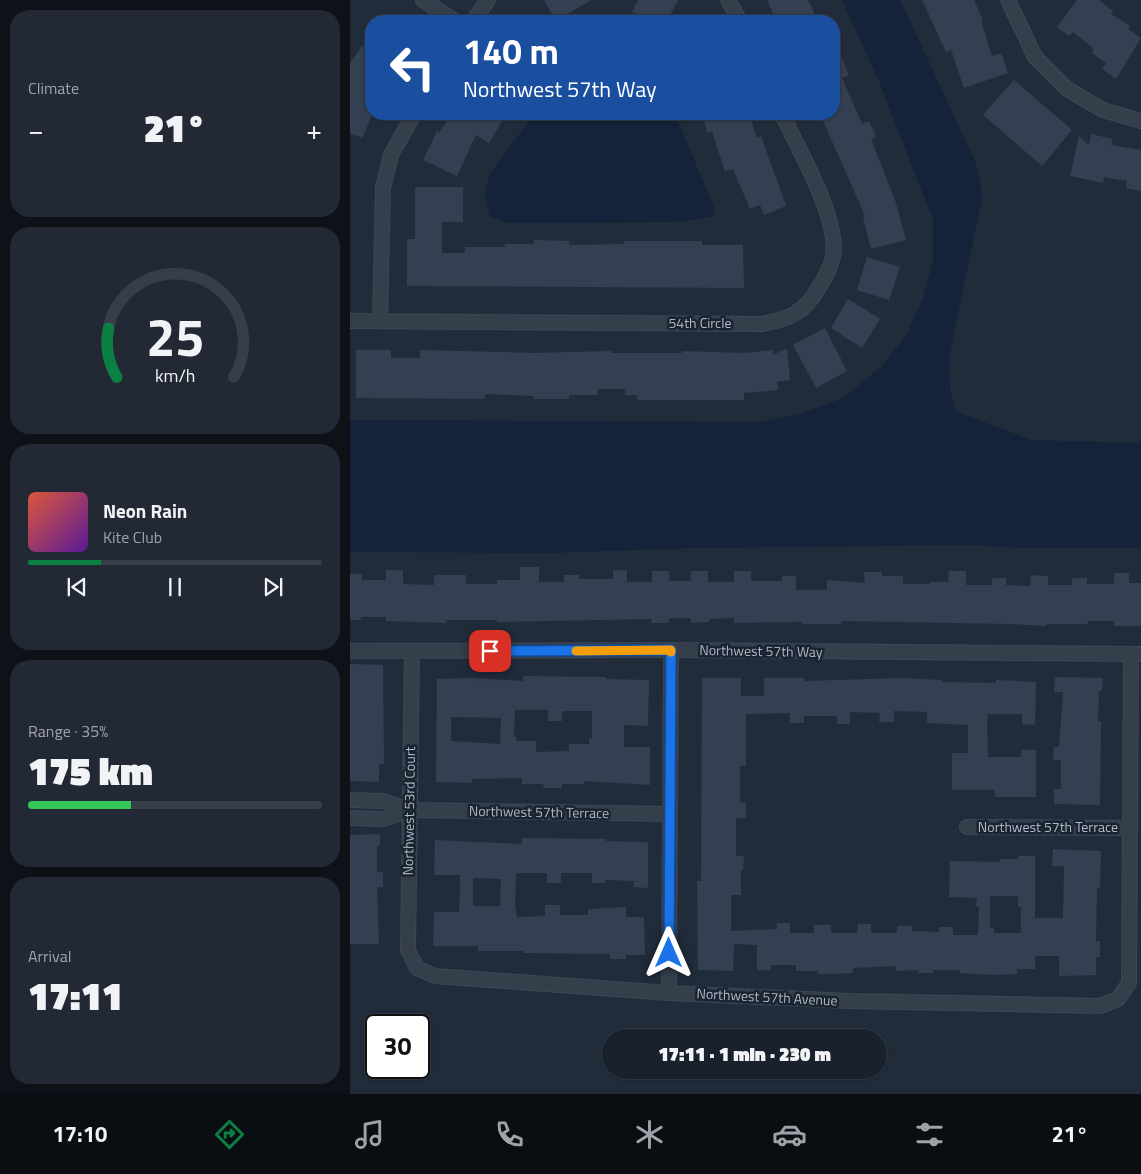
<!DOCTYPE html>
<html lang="en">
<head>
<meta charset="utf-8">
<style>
	:root { --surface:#19212c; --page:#222934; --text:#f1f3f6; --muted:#9fa3a9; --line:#373e48; --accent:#0b8043 }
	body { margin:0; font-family:"Titillium Web",sans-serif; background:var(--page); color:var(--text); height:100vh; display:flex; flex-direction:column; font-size:19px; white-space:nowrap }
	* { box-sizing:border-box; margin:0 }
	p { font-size:16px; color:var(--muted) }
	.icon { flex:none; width:28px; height:28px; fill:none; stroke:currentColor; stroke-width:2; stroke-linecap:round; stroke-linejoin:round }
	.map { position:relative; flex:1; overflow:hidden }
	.drawer { display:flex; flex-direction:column; gap:10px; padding:10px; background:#0e1218; width:350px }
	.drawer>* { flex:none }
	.top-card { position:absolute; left:15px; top:15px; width:475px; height:105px; border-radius:20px; box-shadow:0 1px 4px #0004,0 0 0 1px var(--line); background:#1a4fa0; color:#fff; overflow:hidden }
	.speed { position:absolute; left:15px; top:1014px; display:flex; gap:10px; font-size:25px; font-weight:700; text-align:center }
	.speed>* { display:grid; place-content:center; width:65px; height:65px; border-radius:50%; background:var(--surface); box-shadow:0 1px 4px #0004,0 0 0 1px var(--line); line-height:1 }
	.speed .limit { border:2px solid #111; border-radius:8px; background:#fff; color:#111 }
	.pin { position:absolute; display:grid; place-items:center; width:42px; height:42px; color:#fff; margin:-21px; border-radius:10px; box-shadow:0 2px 8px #0006 }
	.me { position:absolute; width:55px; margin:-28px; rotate:0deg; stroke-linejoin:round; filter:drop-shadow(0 0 4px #0008) }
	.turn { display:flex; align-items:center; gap:18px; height:105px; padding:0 15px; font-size:22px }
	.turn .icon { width:65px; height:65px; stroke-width:2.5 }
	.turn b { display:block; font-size:35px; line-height:42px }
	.big { font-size:38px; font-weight:800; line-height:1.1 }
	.drawer .widget { flex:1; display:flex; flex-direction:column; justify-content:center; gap:8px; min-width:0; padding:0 18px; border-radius:20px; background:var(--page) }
	.drawer .dial { align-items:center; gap:0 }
	.dial svg { height:130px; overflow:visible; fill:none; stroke:var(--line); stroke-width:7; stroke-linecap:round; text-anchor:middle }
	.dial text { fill:var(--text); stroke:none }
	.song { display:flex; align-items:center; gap:15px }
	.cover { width:60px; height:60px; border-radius:8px; background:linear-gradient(135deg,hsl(10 70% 55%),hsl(270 70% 35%)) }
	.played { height:5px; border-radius:2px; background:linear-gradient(90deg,var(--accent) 25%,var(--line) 25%) }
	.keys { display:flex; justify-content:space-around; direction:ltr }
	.heat { display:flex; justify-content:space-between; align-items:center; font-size:28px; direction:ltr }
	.charge { height:8px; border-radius:4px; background:linear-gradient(90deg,#34c759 35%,var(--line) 0) }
	.trip { position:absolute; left:252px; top:1029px; width:285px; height:50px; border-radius:25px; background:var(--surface); box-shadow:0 1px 4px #0004,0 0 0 1px var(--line); font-weight:800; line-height:50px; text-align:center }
	.menu { display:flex; height:80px; justify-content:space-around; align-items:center; background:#0a0d12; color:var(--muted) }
	.menu .icon { width:35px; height:35px }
	.menu .on { color:var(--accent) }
	.menu b { font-size:22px; color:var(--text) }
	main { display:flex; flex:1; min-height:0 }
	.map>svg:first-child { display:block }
</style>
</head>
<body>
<main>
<section class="drawer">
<div class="widget"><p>Climate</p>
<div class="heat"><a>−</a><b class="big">21°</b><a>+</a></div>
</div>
<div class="widget dial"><svg viewBox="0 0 100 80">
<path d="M14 69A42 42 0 1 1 86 69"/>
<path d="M14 69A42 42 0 0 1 9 39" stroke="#0b8043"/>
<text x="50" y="56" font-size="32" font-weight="700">25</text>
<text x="50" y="72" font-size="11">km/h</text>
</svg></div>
<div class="widget">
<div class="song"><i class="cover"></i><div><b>Neon Rain</b><p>Kite Club</p></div></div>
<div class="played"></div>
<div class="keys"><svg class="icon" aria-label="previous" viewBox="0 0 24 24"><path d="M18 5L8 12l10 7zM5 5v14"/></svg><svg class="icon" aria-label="pause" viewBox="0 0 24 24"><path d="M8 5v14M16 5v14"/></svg><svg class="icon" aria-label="next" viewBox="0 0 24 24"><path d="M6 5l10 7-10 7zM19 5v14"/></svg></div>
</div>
<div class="widget"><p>Range · 35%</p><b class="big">175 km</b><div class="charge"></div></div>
<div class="widget"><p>Arrival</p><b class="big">17:11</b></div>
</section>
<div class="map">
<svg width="791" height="1094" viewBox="0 0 791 1094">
	<rect width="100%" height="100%" fill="#212c3b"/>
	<g fill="#142339">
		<path d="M492,0H550L625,161L630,182L632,199L600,352C599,373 598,392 607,412L682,440L791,443V548H671L619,545L344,548L200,553L0,552V420L411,422L452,413L493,398L532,366L557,334L572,300L583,262V220L529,81Z"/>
		<polygon points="184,114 325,114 365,210 362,217 326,222 157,223 140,216 135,196 139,175"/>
	</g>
	<g fill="#334052" fill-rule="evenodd">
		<polygon points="194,0 241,0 206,21"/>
		<polygon points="288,0 328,0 317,21 311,21 299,15 297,19 282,12"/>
		<polygon points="417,0 458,0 468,21 426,21"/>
		<polygon points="572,0 624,0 633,20 631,21 642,56 651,53 658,73 614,88 601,50 596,52"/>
		<polygon points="727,0 749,0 763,11 761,14 780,26 778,29 791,38 766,79 752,69 756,63 742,53 744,49 723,32 719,36 707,27"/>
		<polygon points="484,39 499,75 492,78 512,124 519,121 526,137 521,139 546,203 556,240 521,249 513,217 515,216 470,114 484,114"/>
		<polygon points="12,46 21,52 21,118 12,138 0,133 0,63"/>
		<polygon points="664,80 722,130 692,166 633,115"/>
		<polygon points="101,114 156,114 139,143 126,135 107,176 73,160 87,131 90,132"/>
		<polygon points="351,114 399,114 407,138 411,136 436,206 414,215 410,205 400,209 383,169 375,172 362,131 358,133"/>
		<polygon points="741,134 763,139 761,145 791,150 791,191 776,188 777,181 754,177 753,183 720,176 729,136 739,145"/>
		<polygon points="65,187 113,187 113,222 92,222 92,253 115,253 115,247 155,247 155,244 184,244 184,240 219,241 219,245 274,244 274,241 352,241 352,245 393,245 394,288 57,286 57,239 65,239"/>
		<polygon points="517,257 550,267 539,300 507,290"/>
		<polygon points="498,299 530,319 512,348 481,328"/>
		<polygon points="475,328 497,371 466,388 443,345"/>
		<polygon points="437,348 440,380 427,382 428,390 394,393 394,400 287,400 287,395 275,395 275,389 248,389 248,395 219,395 219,399 184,399 184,396 135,394 135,399 6,398 6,350 41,350 41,358 70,358 70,350 184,353 261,351 261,353 332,353 332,351 395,353 423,350 423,355"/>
		<polygon points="170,567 189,567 189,582 214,582 214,575 229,575 229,579 263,579 263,570 277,570 277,582 302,582 302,571 319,571 319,581 341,581 341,571 358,571 358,582 384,582 384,571 401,571 401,581 432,581 432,576 446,576 446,590 477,590 477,580 515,583 514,572 532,572 532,576 553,576 553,584 580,584 580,582 598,582 599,571 616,571 616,585 642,585 642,578 656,578 656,585 680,586 681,575 698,576 698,585 722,585 722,578 737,578 737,584 764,584 764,573 779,573 779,583 791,583 791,626 764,626 764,621 737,621 738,624 697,624 696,626 661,624 491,621 491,624 452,624 452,622 384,623 384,618 359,619 359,622 341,623 341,618 319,618 319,623 301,623 302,619 147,622 147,620 96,620 96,623 36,621 36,617 11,617 11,620 0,620 0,574 12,574 12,580 36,580 36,570 53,570 53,584 84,585 84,575 116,575 116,584 147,584 147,580 170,580"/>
		<polygon points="0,664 33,665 34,764 29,764 29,782 0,781"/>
		<path d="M173,676L256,677V679L299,680L298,726L274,725V747H300V785L234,781V784H212V788H194L193,784H172V778L122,779V783L86,782L87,679L122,678L173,681ZM165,710H198V721H212V711H242V738H239V744H219V751L186,752V741H166V737H164ZM101,717L151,718L150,744L101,741Z"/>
		<polygon points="705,677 753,678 752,691 749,691 748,721 751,721 750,805 704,804 704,789 711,789 711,760 703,760 704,747 709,747 713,692 704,692"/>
		<path d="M352,678H391V696H414V678H454V681L552,678L592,680V682L646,683V680L686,682L685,725L672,724V714H638L637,726L638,757H671V750H686V797H645V790H602V753H618V725L577,723V712L544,711V722H529L530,713L500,712V724H487V716H454V723H440V713L396,714V766H390V802L396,803V818H386V856H394L393,870H391V895H381V931L427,929V923H440V933H464V925H481V933H507L508,924H521V933H547V926H562V931L589,932V927H603V935H628L629,907H626L627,898L599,897L600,861L650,862V859H668V856H685V918H713L714,866H702L703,849L751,851L750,888L747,887L746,941H750V957H746V975L709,976V956H685V969H667V974L644,975L610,973V970H583V973H568V970L546,971V966L503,968V973L481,974H468V971H446V965H421V970H407V945L384,944L383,971L348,970L347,881H351ZM640,896H668V907H671V933H644V928H640Z"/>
		<polygon points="30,834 30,846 27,846 27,872 33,872 33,887 27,887 29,944 0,944 0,835"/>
		<path d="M172,838L256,839V841L298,842V888L283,887L284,881L255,880V883H242V873H211V883H197V873H166L165,906L167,917L195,916V905H210V915H238V909L276,907V917H294L295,955H276V959H260V954L173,953V951H128V946H83L84,912H109L110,886V875H84L85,840L172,844ZM123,878L151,879L150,906H123Z"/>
	</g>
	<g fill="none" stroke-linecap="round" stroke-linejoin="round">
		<g stroke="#3e4754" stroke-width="16">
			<g id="minor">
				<polyline points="73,0 105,21"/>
				<polyline points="378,0 390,21"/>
				<polyline points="658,0 685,57 717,89 753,110 791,121"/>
				<polyline points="123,21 138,0"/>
				<path d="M0,321L411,324C438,320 456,312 469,287C475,278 481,267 483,256C489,218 449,150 432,114"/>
				<polyline points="30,321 33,188 41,155 64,114"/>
				<polyline points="0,651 321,650 791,654"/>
				<polyline points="62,651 58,950 67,968 85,976 319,993 500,1001 750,1006 768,999 779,983 781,655"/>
				<polyline points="0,800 34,801 59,810 320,814"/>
				<polyline points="0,818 33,819 59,810"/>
				<polyline points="617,827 780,828"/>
				<polyline points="319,993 321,650"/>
			</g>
		</g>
		<use href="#minor" stroke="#353e4b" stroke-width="14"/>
	</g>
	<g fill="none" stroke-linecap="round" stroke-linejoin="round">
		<g stroke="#114b97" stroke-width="12">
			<polyline id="route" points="140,651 321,650 319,953"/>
		</g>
		<use href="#route" stroke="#1a73e8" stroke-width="9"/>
		<polyline stroke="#f59e0b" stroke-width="9" points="226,651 321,650 321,652"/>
	</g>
	<g text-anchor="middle" stroke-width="5" stroke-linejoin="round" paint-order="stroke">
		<g font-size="14" fill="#b0b9c7" stroke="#1a2330">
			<text x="350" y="328">54th Circle</text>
			<text transform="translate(411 651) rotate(1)" y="5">Northwest 57th Way</text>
			<text transform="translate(59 811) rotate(-89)" y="5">Northwest 53rd Court</text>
			<text transform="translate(189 812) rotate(1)" y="5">Northwest 57th Terrace</text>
			<text x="698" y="832">Northwest 57th Terrace</text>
			<text transform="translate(417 997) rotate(3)" y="5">Northwest 57th Avenue</text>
		</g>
	</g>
</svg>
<div class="speed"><div class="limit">30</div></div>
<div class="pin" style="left:140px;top:651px;background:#d93025"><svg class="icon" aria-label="arrive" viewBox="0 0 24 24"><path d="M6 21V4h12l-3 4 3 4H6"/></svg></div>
<svg class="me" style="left:319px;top:953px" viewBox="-20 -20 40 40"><path d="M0-17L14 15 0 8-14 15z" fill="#1a73e8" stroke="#fff" stroke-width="4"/></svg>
<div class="trip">17:11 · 1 min · 230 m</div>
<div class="top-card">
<div class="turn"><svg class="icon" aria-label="left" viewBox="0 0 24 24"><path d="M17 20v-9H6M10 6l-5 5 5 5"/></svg><div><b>140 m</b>Northwest 57th Way</div></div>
</div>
</div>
</main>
<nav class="menu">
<b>17:10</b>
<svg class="icon on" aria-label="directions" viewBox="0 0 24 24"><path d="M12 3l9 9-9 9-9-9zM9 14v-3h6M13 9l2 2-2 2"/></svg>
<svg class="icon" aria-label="music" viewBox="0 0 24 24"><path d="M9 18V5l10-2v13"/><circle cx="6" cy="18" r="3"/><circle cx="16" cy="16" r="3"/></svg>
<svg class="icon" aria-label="phone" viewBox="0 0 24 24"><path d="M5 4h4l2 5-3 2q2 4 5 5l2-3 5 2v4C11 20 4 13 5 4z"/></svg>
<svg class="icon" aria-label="climate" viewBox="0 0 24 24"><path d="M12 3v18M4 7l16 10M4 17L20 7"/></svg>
<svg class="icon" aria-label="car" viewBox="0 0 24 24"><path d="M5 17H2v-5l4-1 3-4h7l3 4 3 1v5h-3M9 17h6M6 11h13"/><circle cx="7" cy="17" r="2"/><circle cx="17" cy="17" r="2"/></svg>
<svg class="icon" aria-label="filters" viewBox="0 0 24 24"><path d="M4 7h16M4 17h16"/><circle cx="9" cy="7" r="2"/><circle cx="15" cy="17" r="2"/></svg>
<b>21°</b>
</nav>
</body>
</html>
